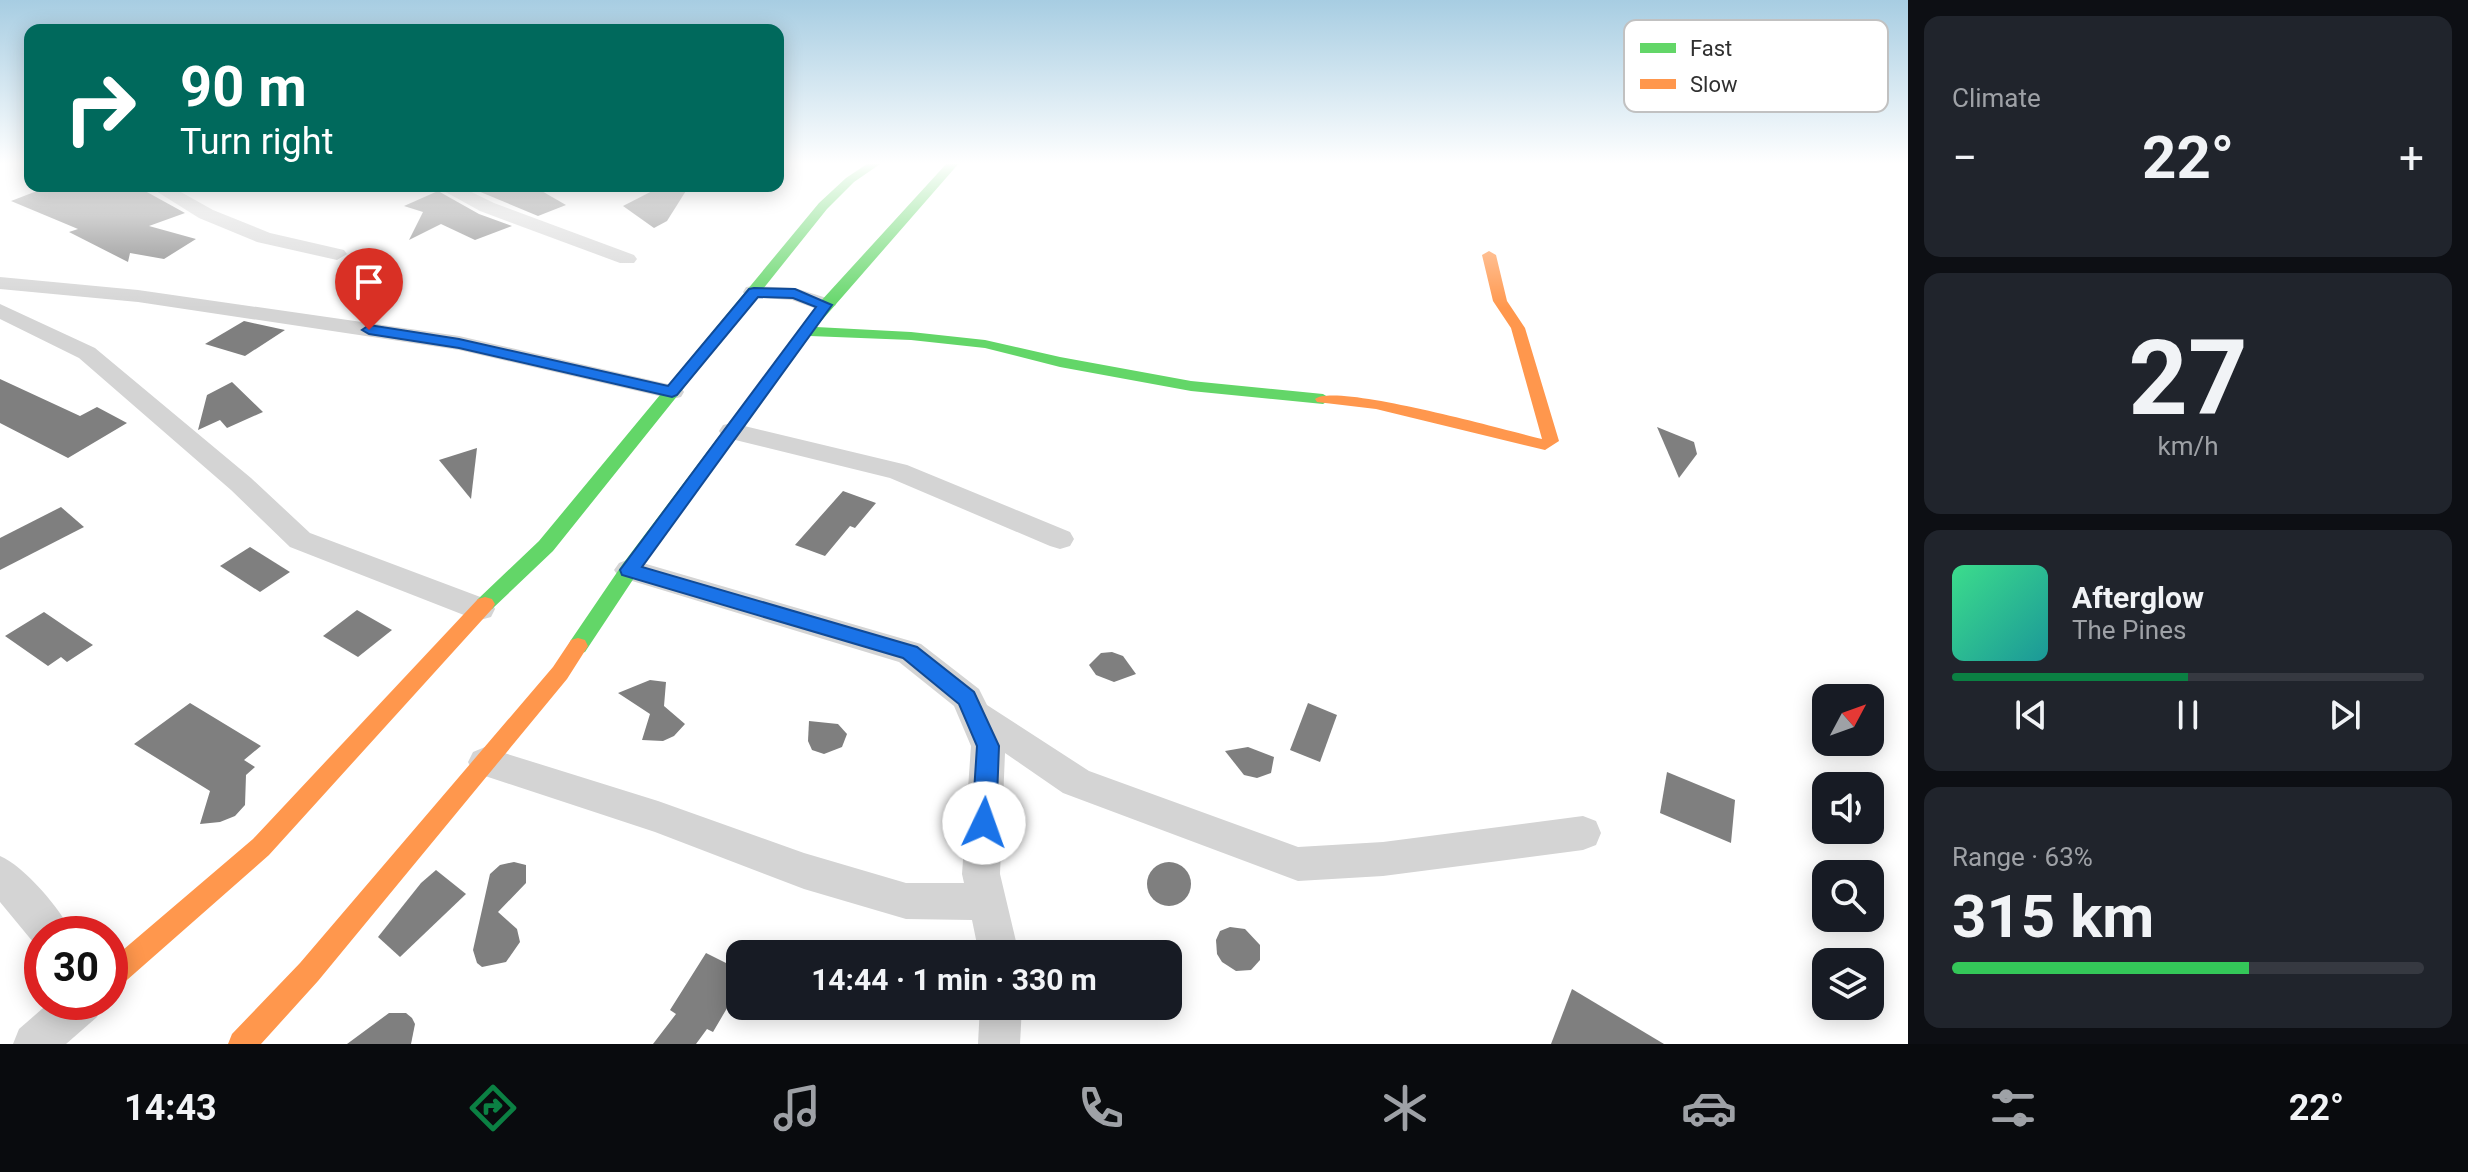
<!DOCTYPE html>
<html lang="en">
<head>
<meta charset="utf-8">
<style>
	:root { --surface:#171b24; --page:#20242c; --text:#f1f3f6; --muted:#9ea1a6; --line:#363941; --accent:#0b8043 }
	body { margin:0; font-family:Roboto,sans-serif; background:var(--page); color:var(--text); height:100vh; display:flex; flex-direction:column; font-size:30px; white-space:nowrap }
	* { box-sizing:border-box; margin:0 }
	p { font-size:26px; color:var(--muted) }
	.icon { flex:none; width:44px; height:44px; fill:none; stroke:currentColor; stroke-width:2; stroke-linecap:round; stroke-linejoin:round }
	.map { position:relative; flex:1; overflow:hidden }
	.side { display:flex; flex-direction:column; gap:16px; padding:16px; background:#0d0f14; width:560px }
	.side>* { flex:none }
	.hud { position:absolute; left:24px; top:24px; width:760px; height:168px; border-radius:16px; box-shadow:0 4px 20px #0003; background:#00695c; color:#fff; overflow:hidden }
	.needle { width:52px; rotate:49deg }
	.fabs { position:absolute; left:1812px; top:684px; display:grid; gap:16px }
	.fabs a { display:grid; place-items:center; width:72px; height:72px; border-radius:16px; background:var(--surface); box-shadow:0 4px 20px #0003; font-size:40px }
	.speed { position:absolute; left:24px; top:916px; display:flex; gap:16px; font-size:40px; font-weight:700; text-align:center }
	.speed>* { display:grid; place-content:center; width:104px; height:104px; border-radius:50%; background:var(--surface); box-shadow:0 4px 20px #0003; line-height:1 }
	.speed .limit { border:12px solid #d22; background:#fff; color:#111 }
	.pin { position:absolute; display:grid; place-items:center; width:68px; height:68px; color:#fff; margin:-82px -34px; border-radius:50% 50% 50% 0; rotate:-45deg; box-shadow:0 0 8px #0007 }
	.pin .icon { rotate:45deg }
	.me { position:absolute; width:88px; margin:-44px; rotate:3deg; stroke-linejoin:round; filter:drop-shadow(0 0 6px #0008) }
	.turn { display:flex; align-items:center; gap:28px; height:168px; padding:0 24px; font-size:36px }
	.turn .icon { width:104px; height:104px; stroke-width:2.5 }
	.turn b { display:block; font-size:56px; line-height:68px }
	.big { font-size:60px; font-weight:700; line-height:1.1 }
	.side .widget { flex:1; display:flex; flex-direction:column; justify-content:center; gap:12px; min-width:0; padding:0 28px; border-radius:16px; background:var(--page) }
	.side .dial { align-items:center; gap:0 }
	.dial b { font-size:104px; line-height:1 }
	.song { display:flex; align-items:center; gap:24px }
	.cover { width:96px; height:96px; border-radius:12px; background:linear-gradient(135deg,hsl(150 70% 55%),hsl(180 70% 35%)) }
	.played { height:8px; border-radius:4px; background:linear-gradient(90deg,var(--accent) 50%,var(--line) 50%) }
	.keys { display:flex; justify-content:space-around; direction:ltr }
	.heat { display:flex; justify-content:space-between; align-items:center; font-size:44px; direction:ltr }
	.charge { height:12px; border-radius:6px; background:linear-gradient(90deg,#34c759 63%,var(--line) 0) }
	.trip { position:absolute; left:726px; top:940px; width:456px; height:80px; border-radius:16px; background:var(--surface); box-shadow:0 4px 20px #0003; font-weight:700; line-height:80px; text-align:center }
	.tab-bar { display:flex; height:128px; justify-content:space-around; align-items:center; background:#090b0e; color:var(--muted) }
	.tab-bar .icon { width:56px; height:56px }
	.tab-bar .active { color:var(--accent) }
	.tab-bar b { font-size:36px; color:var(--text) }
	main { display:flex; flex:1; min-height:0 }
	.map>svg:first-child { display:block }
</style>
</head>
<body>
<main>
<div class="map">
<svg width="1908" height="1044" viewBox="0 0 1908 1044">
	<rect width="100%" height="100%" fill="#fff"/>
	<g fill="#7f7f7f">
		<polygon points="50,186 136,186 185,213 149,226 196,239 164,259 130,253 128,262 69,232 78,229 11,201"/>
		<polygon points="466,186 533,186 566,205 538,216"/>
		<polygon points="662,186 689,186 667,221 654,228 623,206"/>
		<polygon points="438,191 479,214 512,226 475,240 441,224 409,240 423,212 404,206"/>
		<polygon points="244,321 285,330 245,356 205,344"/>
		<polygon points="0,379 80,416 97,407 127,423 68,458 0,423"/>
		<polygon points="232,382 263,412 227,428 220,420 198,430 207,395"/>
		<polygon points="1657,427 1694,442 1697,454 1679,478"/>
		<polygon points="477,448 471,499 439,460"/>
		<polygon points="843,491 876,503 855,528 850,526 825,556 795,545"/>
		<polygon points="61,507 84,527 0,570 0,538"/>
		<polygon points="250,547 290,572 260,592 220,566"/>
		<polygon points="357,610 392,630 358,657 323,636"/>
		<polygon points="44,612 69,629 93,645 67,662 61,657 48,666 5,636"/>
		<polygon points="1112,652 1123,656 1136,674 1114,682 1096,675 1089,665 1101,653"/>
		<polygon points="650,680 666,682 664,706 685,724 674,736 663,741 642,740 650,714 618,693"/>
		<polygon points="190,703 261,746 244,760 255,767 246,775 245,805 235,816 220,822 200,824 210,791 134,744"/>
		<polygon points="1308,703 1337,715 1320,762 1290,750"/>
		<polygon points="809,721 838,724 847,734 842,747 824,754 812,750 808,741"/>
		<polygon points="1248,747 1274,757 1271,773 1257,778 1244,775 1225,751"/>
		<polygon points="1667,772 1735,800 1731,843 1660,813"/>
		<circle cx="1169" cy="884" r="22"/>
		<polygon points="514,862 526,865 526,883 498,912 517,929 520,942 506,962 482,967 477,963 473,950 490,874 500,865"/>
		<polygon points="436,870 466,894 400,957 378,937 421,883"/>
		<polygon points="1230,927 1245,929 1260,945 1260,960 1251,970 1236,971 1222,962 1217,954 1216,940 1220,931"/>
		<polygon points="706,953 740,970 740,986 713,1032 707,1029 696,1044 653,1044 676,1014 670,1010"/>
		<polygon points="1572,989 1664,1044 1551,1044"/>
		<polygon points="389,1013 406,1013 412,1018 415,1024 411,1044 347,1044"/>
	</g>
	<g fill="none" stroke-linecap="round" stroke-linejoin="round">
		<g fill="#d4d4d4" fill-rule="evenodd">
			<polygon points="148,186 170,186 213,210 270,233 344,250 347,254 337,260 257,242 199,218"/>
			<polygon points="435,186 459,186 494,203 634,255 637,259 634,263 620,263 480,211"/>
			<polygon points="0,277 138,290 459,336 672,385 681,387 684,392 681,397 672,399 459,350 138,302 0,289"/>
			<polygon points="754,286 795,288 833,300 836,305 825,312 792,300 746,297 743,292 746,287"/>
			<polygon points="0,304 95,348 251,478 310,533 491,601 495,609 491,617 480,620 469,617 290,547 231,490 79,358 0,319"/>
			<polygon points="732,423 907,465 1070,532 1074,539 1070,546 1060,549 1050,546 890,478 723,437 719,431 723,425"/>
			<polygon points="629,559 921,644 979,689 987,705 1089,771 1298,847 1383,842 1583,816 1596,821 1601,833 1596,845 1583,850 1383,876 1298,881 1063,793 1005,753 1000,874 1019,954 979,954 972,920 906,919 804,889 655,832 473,772 468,762 473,752 485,747 658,801 804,853 906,883 964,883 962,874 971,746 954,706 899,662 619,577 614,570 619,563"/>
			<path d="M0,856C24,866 62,910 72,934H42V949L38,948L0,902Z"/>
			<polygon points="50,1002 103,1002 97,1017 66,1044 13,1044 19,1029"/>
			<polygon points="980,1006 1022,1006 1020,1044 978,1044"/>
		</g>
		<g fill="#63d668" fill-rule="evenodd">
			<polygon points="870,162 883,162 854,182 827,209 553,551 492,609 478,609 475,604 478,599 539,541 819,203 846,178"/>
			<polygon points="948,162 960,162 816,327 911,332 985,340 1060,357 1191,381 1323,394 1331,399 1323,404 1191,391 1060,367 985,348 911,340 810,336 636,575 585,652 578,654 571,652 568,646 571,640 622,565 820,302"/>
		</g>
		<g fill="#ff974d" fill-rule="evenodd">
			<path d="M1489,251L1496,255L1507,301L1525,328L1559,441L1545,450L1376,409L1317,402L1315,399C1335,382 1509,431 1542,439L1511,328L1493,301L1482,255Z"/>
			<polygon points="485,597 492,599 495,604 492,609 269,855 119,987 110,991 110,961 253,839 478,599"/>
			<polygon points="578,638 585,640 588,646 567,679 318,981 261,1044 228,1044 232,1034 300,963 553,667 571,640"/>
		</g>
	</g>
	<linearGradient id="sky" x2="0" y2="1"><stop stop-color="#a7cde2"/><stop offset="0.53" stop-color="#fff"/><stop offset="1" stop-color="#fff" stop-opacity="0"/></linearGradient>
	<rect width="1908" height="308" fill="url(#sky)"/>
	<polygon fill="#1a73e8" stroke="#114b97" stroke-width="2" points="754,288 795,289 832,305 642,567 917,647 974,692 999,746 996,823 992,830 984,834 975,830 972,823 977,746 959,704 903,658 622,575 620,570 816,307 793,298 758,297 677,395 672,397 459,348 369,334 362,330 369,325 459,339 668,386 749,289"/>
	<rect x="1624" y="20" width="264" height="92" rx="12" fill="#fff" stroke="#c1c1c1" stroke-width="2"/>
	<rect x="1640" y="43" width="36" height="10" fill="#63d668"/>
	<rect x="1640" y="79" width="36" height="10" fill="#ff974d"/>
	<g font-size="22" fill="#303030">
		<text x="1690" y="56">Fast</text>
		<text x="1690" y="92">Slow</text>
	</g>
</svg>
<div class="fabs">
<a><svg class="needle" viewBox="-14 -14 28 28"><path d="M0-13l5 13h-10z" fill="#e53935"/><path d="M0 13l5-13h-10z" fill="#9ea1a6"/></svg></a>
<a><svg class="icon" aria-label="sound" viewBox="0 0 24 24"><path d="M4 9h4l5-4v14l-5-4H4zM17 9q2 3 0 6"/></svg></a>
<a><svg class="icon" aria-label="search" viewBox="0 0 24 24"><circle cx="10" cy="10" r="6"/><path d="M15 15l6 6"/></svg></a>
<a><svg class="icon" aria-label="layers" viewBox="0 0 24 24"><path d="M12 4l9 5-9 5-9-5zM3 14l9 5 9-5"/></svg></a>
</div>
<div class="speed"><div class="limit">30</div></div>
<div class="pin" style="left:369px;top:330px;background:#d93025"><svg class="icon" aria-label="arrive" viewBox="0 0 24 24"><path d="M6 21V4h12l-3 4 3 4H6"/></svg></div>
<svg class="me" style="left:984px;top:823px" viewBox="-20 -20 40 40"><circle r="19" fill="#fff"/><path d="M0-13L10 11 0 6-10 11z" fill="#1a73e8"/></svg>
<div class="trip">14:44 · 1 min · 330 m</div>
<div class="hud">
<div class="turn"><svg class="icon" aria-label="right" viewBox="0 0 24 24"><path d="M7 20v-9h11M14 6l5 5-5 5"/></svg><div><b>90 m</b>Turn right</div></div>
</div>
</div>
<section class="side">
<div class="widget"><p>Climate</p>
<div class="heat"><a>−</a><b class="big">22°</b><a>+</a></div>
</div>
<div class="widget dial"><b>27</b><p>km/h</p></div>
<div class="widget">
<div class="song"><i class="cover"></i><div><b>Afterglow</b><p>The Pines</p></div></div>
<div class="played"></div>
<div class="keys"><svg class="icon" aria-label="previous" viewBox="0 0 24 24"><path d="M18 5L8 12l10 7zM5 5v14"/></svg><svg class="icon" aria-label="pause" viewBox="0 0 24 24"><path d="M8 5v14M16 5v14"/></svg><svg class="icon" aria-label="next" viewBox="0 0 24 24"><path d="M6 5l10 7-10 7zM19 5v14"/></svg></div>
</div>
<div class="widget"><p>Range · 63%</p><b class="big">315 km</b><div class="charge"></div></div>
</section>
</main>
<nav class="tab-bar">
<b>14:43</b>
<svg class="icon active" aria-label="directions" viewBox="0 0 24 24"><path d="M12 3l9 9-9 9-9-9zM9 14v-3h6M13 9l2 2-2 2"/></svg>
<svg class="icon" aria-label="music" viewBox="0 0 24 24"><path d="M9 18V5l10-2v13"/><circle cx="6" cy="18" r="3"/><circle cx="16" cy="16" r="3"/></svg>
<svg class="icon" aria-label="phone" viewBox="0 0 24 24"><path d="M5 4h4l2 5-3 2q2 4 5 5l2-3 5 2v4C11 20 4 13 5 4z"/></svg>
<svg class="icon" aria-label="climate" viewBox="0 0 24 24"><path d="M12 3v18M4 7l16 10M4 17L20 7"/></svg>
<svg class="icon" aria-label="car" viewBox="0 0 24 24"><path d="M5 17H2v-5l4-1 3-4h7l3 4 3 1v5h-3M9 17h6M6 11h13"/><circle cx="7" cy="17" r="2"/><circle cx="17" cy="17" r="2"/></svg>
<svg class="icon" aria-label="filters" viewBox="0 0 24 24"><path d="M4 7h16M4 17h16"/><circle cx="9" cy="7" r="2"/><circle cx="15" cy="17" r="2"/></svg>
<b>22°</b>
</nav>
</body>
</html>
